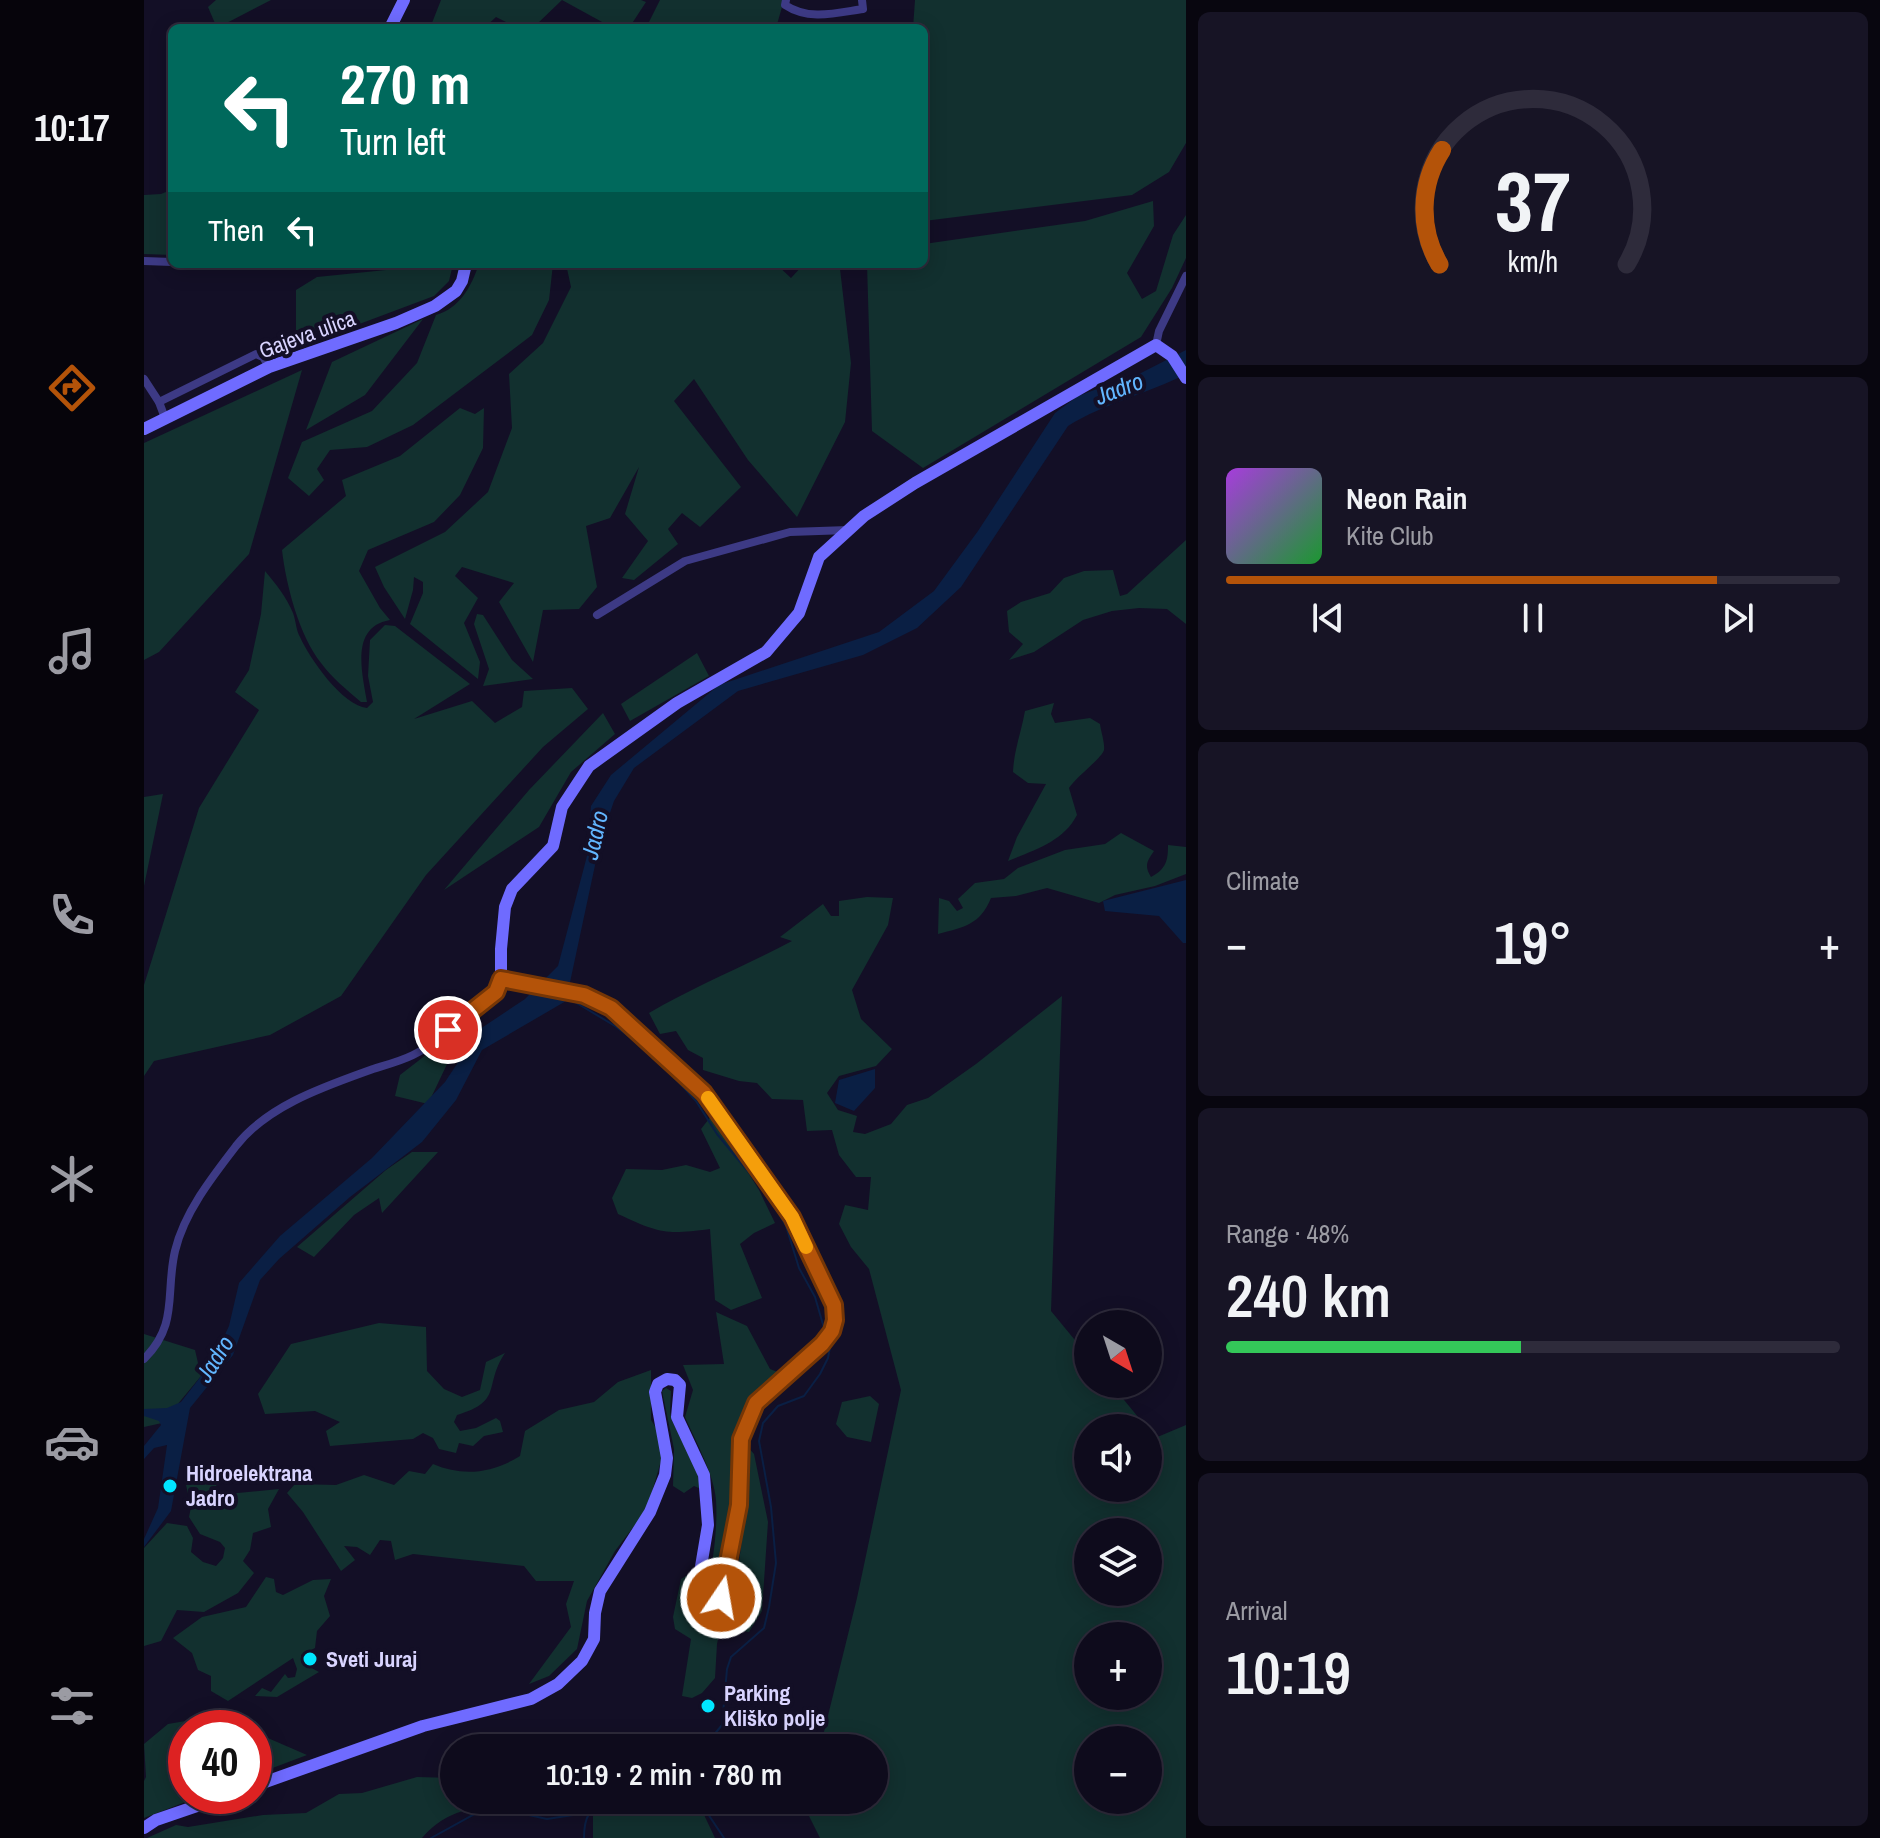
<!DOCTYPE html>
<html lang="en">
<head>
<meta charset="utf-8">
<style>
	:root { --surface:#0e0b1c; --page:#171425; --text:#f1f3f6; --muted:#9b9ba3; --line:#2e2b3b; --accent:#b45309 }
	body { margin:0; font-family:"Archivo Narrow",sans-serif; background:var(--page); color:var(--text); height:100vh; display:flex; flex-direction:column; font-size:30px; white-space:nowrap }
	* { box-sizing:border-box; margin:0 }
	p { font-size:26px; color:var(--muted) }
	.icon { flex:none; width:44px; height:44px; fill:none; stroke:currentColor; stroke-width:2; stroke-linecap:round; stroke-linejoin:round }
	.map { position:relative; flex:1; overflow:hidden }
	.drawer { display:flex; flex-direction:column; gap:12px; padding:12px; background:#08060f; width:694px }
	.drawer>* { flex:none }
	.guide { position:absolute; left:24px; top:24px; width:760px; height:244px; border-radius:12px; box-shadow:0 4px 20px #0003,0 0 0 2px var(--line); background:#00695c; color:#fff; overflow:hidden }
	.needle { width:52px; rotate:141deg }
	.fabs { position:absolute; left:930px; top:1310px; display:grid; gap:16px }
	.fabs a { display:grid; place-items:center; width:88px; height:88px; border-radius:50%; background:var(--surface); box-shadow:0 4px 20px #0003,0 0 0 2px var(--line); font-size:40px }
	.speed { position:absolute; left:24px; top:1710px; display:flex; gap:16px; font-size:40px; font-weight:700; text-align:center }
	.speed>* { display:grid; place-content:center; width:104px; height:104px; border-radius:50%; background:var(--surface); box-shadow:0 4px 20px #0003,0 0 0 2px var(--line); line-height:1 }
	.speed .limit { border:12px solid #d22; background:#fff; color:#111 }
	.pin { position:absolute; display:grid; place-items:center; width:68px; height:68px; color:#fff; margin:-34px; border:4px solid #fff; border-radius:50%; box-shadow:0 2px 8px #0007 }
	.me { position:absolute; width:88px; margin:-44px; rotate:12deg; stroke-linejoin:round; filter:drop-shadow(0 0 6px #0008) }
	.turn { display:flex; align-items:center; gap:28px; height:168px; padding:0 40px; font-size:36px }
	.turn .icon { width:104px; height:104px; stroke-width:2.5 }
	.turn b { display:block; font-size:56px; line-height:68px }
	.then { display:flex; align-items:center; height:76px; padding:0 40px; background:#0003; gap:16px; font-size:30px }
	.big { font-size:60px; font-weight:600; line-height:1.1 }
	.drawer .widget { flex:1; display:flex; flex-direction:column; justify-content:center; gap:12px; min-width:0; padding:0 28px; border-radius:12px; background:var(--page) }
	.drawer .dial { align-items:center; gap:0 }
	.dial svg { height:208px; overflow:visible; fill:none; stroke:var(--line); stroke-width:7; stroke-linecap:round; text-anchor:middle }
	.dial text { fill:var(--text); stroke:none }
	.song { display:flex; align-items:center; gap:24px }
	.cover { width:96px; height:96px; border-radius:12px; background:linear-gradient(135deg,hsl(280 70% 55%),hsl(130 70% 35%)) }
	.played { height:8px; border-radius:4px; background:linear-gradient(90deg,var(--accent) 80%,var(--line) 80%) }
	.keys { display:flex; justify-content:space-around; direction:ltr }
	.heat { display:flex; justify-content:space-between; align-items:center; font-size:44px; direction:ltr }
	.charge { height:12px; border-radius:6px; background:linear-gradient(90deg,#34c759 48%,var(--line) 0) }
	.trip { position:absolute; left:296px; top:1734px; width:448px; height:80px; border-radius:40px; background:var(--surface); box-shadow:0 4px 20px #0003,0 0 0 2px var(--line); font-weight:600; line-height:80px; text-align:center }
	main { display:flex; flex:1; min-height:0 }
	.dock { display:flex; flex-direction:column; width:144px; justify-content:space-around; align-items:center; background:#06040b; color:var(--muted) }
	.dock .icon { width:56px; height:56px }
	.dock .active { color:var(--accent) }
	.dock b { font-size:36px; color:var(--text) }
	.map>svg:first-child { display:block }
</style>
</head>
<body>
<main>
<nav class="dock">
<b>10:17</b>
<svg class="icon active" aria-label="directions" viewBox="0 0 24 24"><path d="M12 3l9 9-9 9-9-9zM9 14v-3h6M13 9l2 2-2 2"/></svg>
<svg class="icon" aria-label="music" viewBox="0 0 24 24"><path d="M9 18V5l10-2v13"/><circle cx="6" cy="18" r="3"/><circle cx="16" cy="16" r="3"/></svg>
<svg class="icon" aria-label="phone" viewBox="0 0 24 24"><path d="M5 4h4l2 5-3 2q2 4 5 5l2-3 5 2v4C11 20 4 13 5 4z"/></svg>
<svg class="icon" aria-label="climate" viewBox="0 0 24 24"><path d="M12 3v18M4 7l16 10M4 17L20 7"/></svg>
<svg class="icon" aria-label="car" viewBox="0 0 24 24"><path d="M5 17H2v-5l4-1 3-4h7l3 4 3 1v5h-3M9 17h6M6 11h13"/><circle cx="7" cy="17" r="2"/><circle cx="17" cy="17" r="2"/></svg>
<svg class="icon" aria-label="filters" viewBox="0 0 24 24"><path d="M4 7h16M4 17h16"/><circle cx="9" cy="7" r="2"/><circle cx="15" cy="17" r="2"/></svg>
</nav>
<div class="map">
<svg width="1042" height="1838" viewBox="0 0 1042 1838">
	<rect width="100%" height="100%" fill="#130f26"/>
	<g fill="#12302f" fill-rule="evenodd">
		<polygon points="72,0 127,0 73,28 64,7"/>
		<polygon points="297,0 418,0 393,24 362,22 352,17 340,28 286,28"/>
		<polygon points="418,0 497,0 502,2 485,28 469,28"/>
		<polygon points="516,0 640,0 632,28 502,28"/>
		<polygon points="771,0 1042,0 1042,143 1025,172 988,195 780,221 780,28 769,28"/>
		<polygon points="27,190 28,255 0,254 0,195 17,194"/>
		<polygon points="1009,201 1010,226 983,273 998,299 1012,291 1029,235 1042,215 1042,258 1028,288 997,337 779,468 728,431 723,264 780,264 780,244 941,221"/>
		<polygon points="255,264 309,264 305,281 290,296 138,353 152,334 152,290 173,277 242,270"/>
		<path d="M335,264H409L405,300L388,335L269,425L223,447L186,450L173,469L180,480L165,496L144,478L158,442L228,411L273,363L292,315C316,308 327,287 335,264Z"/>
		<polygon points="422,264 632,264 647,278 660,264 698,264 696,269 707,363 701,422 653,517 604,460 550,379 530,401 597,487 556,527 538,513 524,529 534,544 490,580 478,578 504,541 481,514 495,467 466,518 442,526 453,587 435,609 399,610 389,662 355,602 370,583 318,567 311,576 334,598 320,623 336,662 334,679 266,624 279,593 279,582 270,577 269,590 261,619 240,587 231,567 301,532 344,492 368,428 365,374 399,343 427,287"/>
		<polygon points="279,319 221,395 162,430 188,362"/>
		<polygon points="158,370 105,554 15,652 0,660 0,443"/>
		<path d="M316,408L331,414L340,408L339,448L316,495L290,522L224,550L215,571L236,608L246,620C206,627 218,672 223,702H217C203,690 188,678 177,663C155,635 142,585 138,550L202,496L198,480L256,456Z"/>
		<polygon points="1042,540 1042,624 1023,609 995,608 968,611 939,620 890,652 865,660 879,644 865,632 863,611 877,602 906,593 920,578 940,571 969,570 976,596 983,594"/>
		<path d="M121,571C132,584 143,598 149,613C152,621 152,630 156,637C166,659 198,705 223,708L229,702L224,676L226,640L241,625L251,626L326,684L270,719L328,701L351,723L378,707L380,691L428,688L444,709L399,747L282,875L197,996L126,1035L10,1061L0,1076V985L55,808L115,710L91,692L105,670L117,614Z"/>
		<polygon points="333,614 339,615 368,660 389,679 339,686 345,669 330,624"/>
		<polygon points="553,653 565,676 486,721 477,704"/>
		<path d="M910,703L907,714L911,723L946,718L956,724C957,732 961,743 960,750C958,758 932,777 925,788L933,815C919,842 890,850 864,861L873,837L902,784L884,783L869,772C870,750 877,733 881,711Z"/>
		<polygon points="459,713 471,734 427,772 395,827 300,890 385,790"/>
		<polygon points="19,794 0,886 0,797"/>
		<path d="M977,833L1010,851C1003,861 1000,866 1007,877C1022,869 1024,861 1024,845L1042,847V874L1011,886L971,895L955,903L903,888L872,896L847,898C836,925 820,927 794,934L795,898L805,901L813,911L819,908L814,899L831,883L860,879L874,868L921,850L961,844Z"/>
		<path d="M723,897L749,898L744,925L708,990L717,1019L748,1049L732,1066L695,1076L683,1093L694,1110L713,1116L709,1132L721,1134L747,1124L763,1105L784,1098L832,1064L918,996L907,1311L944,1356V1384H967L1003,1428H944V1488H1004V1429L1011,1438L1042,1425V1838H676L665,1816L668,1800H730V1748H676L713,1598L757,1390L725,1269L707,1247L695,1224L701,1205L724,1210L727,1177H712L695,1155L688,1130L663,1131L659,1100L628,1099L613,1083L595,1081L559,1070V1058L544,1050L532,1031L516,1034L505,1013C551,986 601,966 648,941L636,937L679,904L687,916H695V901ZM944,1532H1004V1592H944ZM944,1636H1004V1696H944ZM944,1740H1004V1800H944Z"/>
		<polygon points="322,1024 319,1036 300,1051 305,1060 284,1104 251,1096 256,1075"/>
		<path d="M568,1115L615,1190L631,1223L610,1233L596,1244L618,1298L587,1310L571,1300L566,1229C521,1235 515,1233 474,1214L468,1198L482,1169L518,1170L542,1165L566,1172L576,1168L557,1129Z"/>
		<polygon points="268,1152 294,1152 238,1213 235,1198 210,1215 170,1257 153,1247 242,1170"/>
		<path d="M572,1312L603,1326L626,1369L636,1373L608,1398L590,1439V1505L572,1598L563,1595C568,1564 574,1532 572,1500C570,1474 551,1440 541,1417L549,1390L539,1365L580,1364Z"/>
		<path d="M235,1323L282,1327L283,1371L300,1389L318,1397L336,1390L342,1362L361,1353C339,1386 360,1401 313,1415L310,1422L316,1431L332,1428L352,1418L356,1421L359,1432L340,1436L329,1446L315,1443L312,1453L295,1449L289,1438L279,1433L269,1439L186,1446L182,1431L196,1422L171,1411L121,1414L114,1394L147,1344Z"/>
		<polygon points="0,1334 51,1350 57,1376 18,1423 0,1427"/>
		<path d="M507,1370V1420L516,1434L519,1454L503,1509L471,1551L443,1601L433,1649L405,1676L385,1684L427,1627L422,1604L430,1581H392L380,1566L269,1554L251,1560L247,1541L236,1540L226,1555L213,1547L200,1546L211,1560L197,1571L159,1512L143,1493L151,1484L192,1485L220,1475L250,1485L265,1471L281,1474L289,1464C319,1477 349,1473 376,1456L381,1431L415,1410L450,1402L474,1382Z"/>
		<polygon points="522,1388 527,1391 526,1412 528,1421 551,1464 557,1489 550,1486 540,1493 529,1486 530,1449 518,1391"/>
		<polygon points="726,1396 735,1404 727,1442 703,1437 692,1424 698,1402"/>
		<polygon points="602,1445 610,1454 624,1522 618,1611 605,1632 586,1629 601,1517"/>
		<polygon points="63,1476 72,1481 73,1495 135,1489 124,1509 127,1527 109,1533 106,1550 99,1561 110,1573 94,1593 60,1612 33,1610 17,1641 0,1646 0,1548 23,1523 43,1526 49,1538 47,1552 59,1562 72,1566 79,1558 81,1548 76,1542 56,1534 45,1517 47,1507 42,1485 51,1477"/>
		<polygon points="554,1569 546,1598 547,1609 565,1623 575,1621 577,1625 573,1644 571,1678 558,1693 548,1698 538,1696 547,1639 531,1629 529,1617 537,1579"/>
		<polygon points="122,1577 130,1579 132,1592 139,1595 169,1580 187,1579 180,1596 186,1616 173,1631 171,1648 157,1655 160,1664 175,1672 133,1697 111,1696 118,1688 127,1692 141,1674 144,1678 151,1677 153,1669 149,1658 84,1701 67,1691 67,1676 54,1670 48,1653 29,1638 58,1617 102,1607"/>
		<polygon points="77,1715 102,1728 42,1728 42,1796 57,1796 0,1818 0,1781 2,1777 0,1744 24,1724"/>
		<polygon points="110,1732 163,1755 110,1775"/>
		<path d="M273,1777L310,1778V1800H363L374,1806C335,1806 305,1807 278,1838H3L32,1825L44,1827L119,1815L162,1813L195,1794L218,1793Z"/>
		<polygon points="472,1800 553,1800 571,1838 449,1838 449,1814"/>
	</g>
	<g fill="#0a1f44">
		<path d="M1042,350V374C1003,394 961,403 924,426L817,587L773,628L719,655L594,691L490,768L470,801L456,842L422,1001L338,1050L312,1100L278,1142L206,1197L135,1259L116,1280L89,1355L46,1408L27,1511L0,1547V1539L14,1508L23,1445L10,1448L0,1459V1446L17,1425L15,1421L0,1416V1409L23,1408L37,1402L68,1362L85,1326L95,1283L136,1236L228,1158L301,1082L336,1029L381,999L414,966L443,856L447,806L467,775L575,685L735,632L790,591L834,531L911,413L934,396L997,373Z"/>
		<polygon points="1042,880 1042,943 1039,943 1015,916 961,911 959,901"/>
		<polygon points="731,1069 731,1088 710,1111 691,1103 695,1080"/>
	</g>
	<g fill="none" stroke-linecap="round" stroke-linejoin="round">
		<g stroke="#0a1f44" stroke-width="2">
			<polyline points="426,999 471,1026 509,1054 552,1101 573,1134 626,1198 642,1226 655,1268 671,1297 680,1328"/>
			<polyline points="554,1748 569,1736 578,1725 583,1669 587,1657 620,1628 625,1607 632,1563 627,1507 615,1441 619,1423 634,1406 660,1396 676,1374 684,1358 686,1347"/>
			<polyline points="559,1800 564,1814 580,1838"/>
			<polyline points="287,1838 334,1812 362,1810 403,1819 429,1815 450,1806"/>
			<path d="M440,1838C440,1817 445,1808 464,1800"/>
		</g>
		<g stroke="#3d3a85" stroke-width="8">
			<path d="M642,0L641,5C665,21 692,13 719,9L718,0"/>
			<polyline points="0,261 28,262"/>
			<polyline points="1012,345 1015,331 1042,276"/>
			<polyline points="0,379 15,402 21,418"/>
			<polyline points="15,402 112,354 119,357 125,367"/>
			<polyline points="453,615 541,561 646,532 704,530"/>
			<path d="M0,1359C35,1324 21,1294 31,1251C40,1213 68,1177 92,1146C124,1105 182,1086 229,1069C242,1065 257,1061 269,1055C299,1040 325,1013 352,992L357,979"/>
		</g>
		<g stroke="#6f6bff" stroke-width="12">
			<polyline points="246,28 260,0"/>
			<polyline points="0,429 125,367 252,323 291,306 312,291 318,281 322,264"/>
			<polyline points="110,1786 279,1726 387,1699 414,1684 438,1661 450,1639 451,1613 456,1591 506,1512 521,1475 523,1458 511,1392 514,1384 523,1379 531,1380 536,1385 533,1417 560,1475 564,1525 551,1602 557,1612 566,1614 574,1607 595,1505 597,1439 612,1403 678,1344 688,1331 690,1305 648,1217 560,1093 467,1008 440,995 357,979 357,949 361,907 368,889 409,846 418,807 445,766 533,703 622,652 655,613 675,557 720,516 771,483 1012,345 1028,356 1042,378"/>
			<polyline points="0,1828 12,1820 82,1796"/>
		</g>
	</g>
	<g fill="none" stroke-linecap="round" stroke-linejoin="round">
		<g stroke="#753606" stroke-width="20">
			<polyline id="route" points="304,1030 352,992 357,979 440,995 467,1008 560,1093 648,1217 690,1305 691,1320 688,1331 678,1344 612,1403 597,1439 595,1505 577,1598"/>
		</g>
		<use href="#route" stroke="#b45309" stroke-width="14"/>
		<polyline stroke="#f59e0b" stroke-width="14" points="564,1098 648,1217 662,1247"/>
	</g>
	<g fill="#00e5ff" stroke="#130f26" stroke-width="3">
		<circle cx="26" cy="1486" r="8"/>
		<circle cx="166" cy="1659" r="8"/>
		<circle cx="564" cy="1706" r="8"/>
	</g>
	<g text-anchor="middle" stroke-width="8" stroke-linejoin="round" paint-order="stroke">
		<g font-size="22" fill="#d9d4ff" stroke="#130f26">
			<text transform="translate(163 334) rotate(-20)" y="8">Gajeva ulica</text>
		</g>
		<g font-size="22" font-weight="bold" fill="#d9d4ff" stroke="#130f26" text-anchor="start">
			<text x="42" y="1481">Hidroelektrana<tspan x="42" dy="25">Jadro</tspan></text>
			<text x="182" y="1667">Sveti Juraj</text>
			<text x="580" y="1701">Parking<tspan x="580" dy="25">Kliško polje</tspan></text>
		</g>
		<g font-size="24" font-style="italic" fill="#62b6ff" stroke="#130f26">
			<text transform="translate(975 389) rotate(-21)" y="8">Jadro</text>
			<text transform="translate(451 835) rotate(-77)" y="8">Jadro</text>
			<text transform="translate(71 1359) rotate(-58)" y="8">Jadro</text>
		</g>
	</g>
</svg>
<div class="fabs">
<a><svg class="needle" viewBox="-14 -14 28 28"><path d="M0-13l5 13h-10z" fill="#e53935"/><path d="M0 13l5-13h-10z" fill="#9b9ba3"/></svg></a>
<a><svg class="icon" aria-label="sound" viewBox="0 0 24 24"><path d="M4 9h4l5-4v14l-5-4H4zM17 9q2 3 0 6"/></svg></a>
<a><svg class="icon" aria-label="layers" viewBox="0 0 24 24"><path d="M12 4l9 5-9 5-9-5zM3 14l9 5 9-5"/></svg></a>
<a>+</a>
<a>−</a>
</div>
<div class="speed"><div class="limit">40</div></div>
<div class="pin" style="left:304px;top:1030px;background:#d93025"><svg class="icon" aria-label="arrive" viewBox="0 0 24 24"><path d="M6 21V4h12l-3 4 3 4H6"/></svg></div>
<svg class="me" style="left:577px;top:1598px" viewBox="-20 -20 40 40"><circle r="17" fill="#b45309" stroke="#fff" stroke-width="3"/><path d="M0-11L8 9 0 5-8 9z" fill="#fff"/></svg>
<div class="trip">10:19 · 2 min · 780 m</div>
<div class="guide">
<div class="turn"><svg class="icon" aria-label="left" viewBox="0 0 24 24"><path d="M17 20v-9H6M10 6l-5 5 5 5"/></svg><div><b>270 m</b>Turn left</div></div>
<div class="then">Then<svg class="icon" aria-label="left" viewBox="0 0 24 24"><path d="M17 20v-9H6M10 6l-5 5 5 5"/></svg></div>
</div>
</div>
<section class="drawer">
<div class="widget dial"><svg viewBox="0 0 100 80">
<path d="M14 69A42 42 0 1 1 86 69"/>
<path d="M14 69A42 42 0 0 1 15 25" stroke="#b45309"/>
<text x="50" y="56" font-size="32" font-weight="700">37</text>
<text x="50" y="72" font-size="11">km/h</text>
</svg></div>
<div class="widget">
<div class="song"><i class="cover"></i><div><b>Neon Rain</b><p>Kite Club</p></div></div>
<div class="played"></div>
<div class="keys"><svg class="icon" aria-label="previous" viewBox="0 0 24 24"><path d="M18 5L8 12l10 7zM5 5v14"/></svg><svg class="icon" aria-label="pause" viewBox="0 0 24 24"><path d="M8 5v14M16 5v14"/></svg><svg class="icon" aria-label="next" viewBox="0 0 24 24"><path d="M6 5l10 7-10 7zM19 5v14"/></svg></div>
</div>
<div class="widget"><p>Climate</p>
<div class="heat"><a>−</a><b class="big">19°</b><a>+</a></div>
</div>
<div class="widget"><p>Range · 48%</p><b class="big">240 km</b><div class="charge"></div></div>
<div class="widget"><p>Arrival</p><b class="big">10:19</b></div>
</section>
</main>
</body>
</html>
